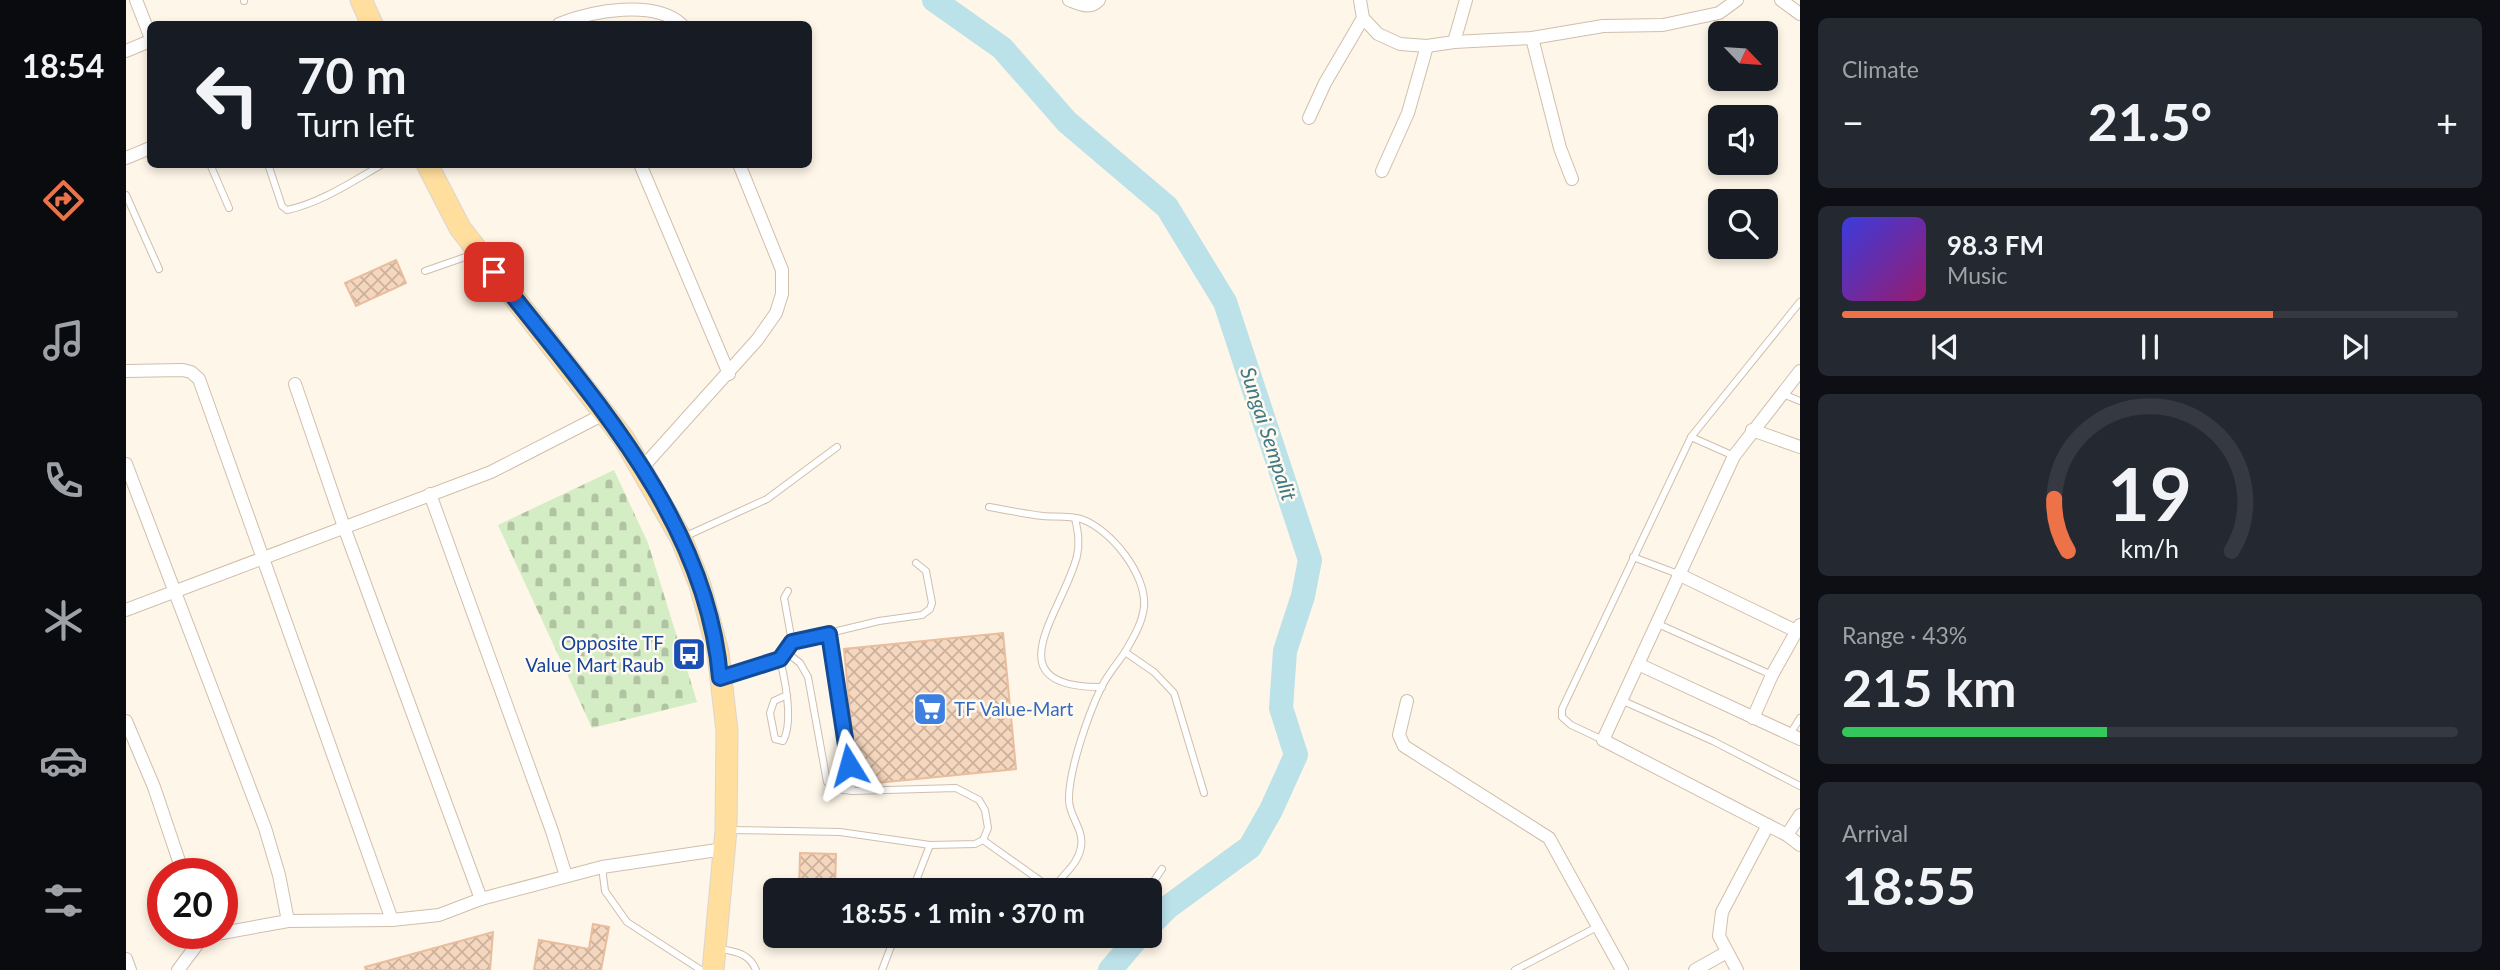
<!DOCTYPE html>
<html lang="en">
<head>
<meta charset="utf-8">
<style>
	:root { --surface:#171b24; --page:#242831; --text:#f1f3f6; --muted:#9ea1a6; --line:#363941; --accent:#ee7247 }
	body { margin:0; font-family:Lato,sans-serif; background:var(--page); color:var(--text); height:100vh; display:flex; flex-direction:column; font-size:26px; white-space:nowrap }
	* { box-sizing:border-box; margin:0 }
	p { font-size:23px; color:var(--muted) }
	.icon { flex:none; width:38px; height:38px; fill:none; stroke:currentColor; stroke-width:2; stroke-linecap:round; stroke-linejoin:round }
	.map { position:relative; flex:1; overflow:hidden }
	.drawer { display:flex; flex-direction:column; gap:18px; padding:18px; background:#0d0f14; width:700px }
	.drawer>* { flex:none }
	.guide { position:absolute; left:21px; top:21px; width:665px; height:147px; border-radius:10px; box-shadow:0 4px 10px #0003; background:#171b24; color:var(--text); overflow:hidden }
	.needle { width:46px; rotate:115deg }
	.fabs { position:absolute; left:1582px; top:21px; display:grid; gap:14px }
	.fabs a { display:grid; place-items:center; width:70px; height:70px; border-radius:10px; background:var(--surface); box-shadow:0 4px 10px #0003; font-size:35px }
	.speed { position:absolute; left:21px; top:858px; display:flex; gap:14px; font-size:35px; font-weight:700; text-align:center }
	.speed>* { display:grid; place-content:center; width:91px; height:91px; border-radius:50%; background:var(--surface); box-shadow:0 4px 10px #0003; line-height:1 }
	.speed .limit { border:10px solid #d22; background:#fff; color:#111 }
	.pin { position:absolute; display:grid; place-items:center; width:60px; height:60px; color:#fff; margin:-30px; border-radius:14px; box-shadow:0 4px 10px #0006 }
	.me { position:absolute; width:77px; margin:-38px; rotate:352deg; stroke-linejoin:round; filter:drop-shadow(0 0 5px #0008) }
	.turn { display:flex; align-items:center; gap:24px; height:147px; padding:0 35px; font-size:32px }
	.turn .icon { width:91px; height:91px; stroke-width:2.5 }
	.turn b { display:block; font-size:49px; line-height:60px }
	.big { font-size:52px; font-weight:700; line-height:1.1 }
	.drawer .widget { flex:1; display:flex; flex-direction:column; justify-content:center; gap:10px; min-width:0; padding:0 24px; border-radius:10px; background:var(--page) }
	.drawer .dial { align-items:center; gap:0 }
	.dial svg { height:182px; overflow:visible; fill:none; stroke:var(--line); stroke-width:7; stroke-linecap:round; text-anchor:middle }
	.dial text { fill:var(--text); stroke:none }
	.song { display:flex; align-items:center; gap:21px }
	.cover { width:84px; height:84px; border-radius:10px; background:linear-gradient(135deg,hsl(240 70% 55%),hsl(320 70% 35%)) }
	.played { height:7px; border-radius:4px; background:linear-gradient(90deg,var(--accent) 70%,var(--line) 70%) }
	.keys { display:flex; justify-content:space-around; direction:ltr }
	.heat { display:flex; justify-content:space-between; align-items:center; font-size:38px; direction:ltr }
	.charge { height:10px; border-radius:5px; background:linear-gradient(90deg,#34c759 43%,var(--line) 0) }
	.trip { position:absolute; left:637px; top:878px; width:399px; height:70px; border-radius:10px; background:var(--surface); box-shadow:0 4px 10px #0003; font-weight:700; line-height:70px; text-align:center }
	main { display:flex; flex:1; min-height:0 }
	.tabs { display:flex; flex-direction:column; width:126px; justify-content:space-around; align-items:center; background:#090b0e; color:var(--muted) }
	.tabs .icon { width:49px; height:49px }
	.tabs .selected { color:var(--accent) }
	.tabs b { font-size:32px; color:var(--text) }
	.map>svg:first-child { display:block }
</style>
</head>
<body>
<main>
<nav class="tabs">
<b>18:54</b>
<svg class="icon selected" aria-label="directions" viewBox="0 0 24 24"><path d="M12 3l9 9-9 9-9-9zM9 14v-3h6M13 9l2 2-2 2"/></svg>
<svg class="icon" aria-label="music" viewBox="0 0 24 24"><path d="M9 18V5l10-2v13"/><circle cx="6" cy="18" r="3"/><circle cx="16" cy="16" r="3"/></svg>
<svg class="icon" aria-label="phone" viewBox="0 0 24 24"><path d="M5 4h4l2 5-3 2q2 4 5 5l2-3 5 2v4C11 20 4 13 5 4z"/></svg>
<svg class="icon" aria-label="climate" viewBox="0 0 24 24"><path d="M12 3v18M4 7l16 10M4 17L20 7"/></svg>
<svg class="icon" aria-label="car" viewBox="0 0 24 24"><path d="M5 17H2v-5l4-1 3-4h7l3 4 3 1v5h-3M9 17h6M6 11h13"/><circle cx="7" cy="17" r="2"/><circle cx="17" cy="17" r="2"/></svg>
<svg class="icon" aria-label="filters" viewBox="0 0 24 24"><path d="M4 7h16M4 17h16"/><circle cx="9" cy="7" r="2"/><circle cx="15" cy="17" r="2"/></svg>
</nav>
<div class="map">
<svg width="1674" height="970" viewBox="0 0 1674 970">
	<defs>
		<pattern id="cemetery-stones" width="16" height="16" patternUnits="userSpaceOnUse" patternTransform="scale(1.75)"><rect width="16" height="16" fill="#d4edc5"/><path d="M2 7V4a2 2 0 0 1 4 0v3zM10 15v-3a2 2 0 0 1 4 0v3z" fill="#b1c3a2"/></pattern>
		<pattern id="building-cross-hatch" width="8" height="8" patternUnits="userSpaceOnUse" patternTransform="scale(1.75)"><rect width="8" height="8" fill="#f5d6be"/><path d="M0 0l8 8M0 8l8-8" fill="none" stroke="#cbb19c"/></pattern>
	</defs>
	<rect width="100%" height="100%" fill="#fef6e8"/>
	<polygon fill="url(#cemetery-stones)" points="488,470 522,543 571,702 466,728 372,525"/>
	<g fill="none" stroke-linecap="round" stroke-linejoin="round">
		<g stroke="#bbe1e9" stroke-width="24">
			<polyline points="808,0 876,48 941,122 1041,207 1099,302 1184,560 1177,596 1159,651 1155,708 1170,755 1145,810 1124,847 1042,907 1024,925"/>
			<polyline points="984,970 1013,936"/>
		</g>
	</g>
	<g fill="url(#building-cross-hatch)" stroke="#e9bd9d" stroke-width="2">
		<polygon points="270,260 280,283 230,306 219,283"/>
		<polygon points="877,633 890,769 731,785 718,649"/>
		<polygon points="674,853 710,854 709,891 673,891"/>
		<polygon points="467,924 483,927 475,970 408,970 413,940 463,949"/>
		<polygon points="367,932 364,970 240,970 239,967"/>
	</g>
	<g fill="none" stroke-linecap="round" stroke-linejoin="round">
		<g stroke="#d1beac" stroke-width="8">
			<g id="service">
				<polyline points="118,0 118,1"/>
				<polyline points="84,164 103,208"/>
				<path d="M142,164L156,206L161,210C195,203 227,181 257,164"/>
				<polyline points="0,195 33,269"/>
				<polyline points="299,271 348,254"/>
				<polyline points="1657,394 1674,401"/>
				<polyline points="1565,437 1608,456"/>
				<path d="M863,507C881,510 899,514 917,516C929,517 943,516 955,519C985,529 1021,575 1018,607C1016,624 1007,638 999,652L1028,672L1048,693L1078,793"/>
				<path d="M949,518C952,532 954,543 951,556C937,612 865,688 976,687"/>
				<polyline points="560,536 641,499 711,447"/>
				<polyline points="1507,557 1552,574"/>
				<polyline points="662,591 658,598 659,603 666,642 753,621 796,615 804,609 806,603 800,571 790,563"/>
				<polyline points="1532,624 1646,675"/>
				<polyline points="703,634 726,791 830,788 853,800 859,810 862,828 857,840 849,844 804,845 786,891"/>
				<polyline points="660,652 674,663 682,677 701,782 711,789 726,791"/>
				<path d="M654,659C659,680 668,722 657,741L649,739L644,713L648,701L661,695"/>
				<polyline points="599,676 641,665 655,658"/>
				<polyline points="1495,700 1587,741 1674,786"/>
				<polyline points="1664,734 1674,718"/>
				<polyline points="1477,740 1445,725 1436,717 1436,709 1565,437 1674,302"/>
				<polyline points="604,830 714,832 804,845"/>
				<polyline points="857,840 926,889"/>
				<polyline points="476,867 479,891 501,922 575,970"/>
				<path d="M926,891C934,876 952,866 955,847C958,829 944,818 943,801C942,772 962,715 975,688C981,675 991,664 999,652"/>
				<polyline points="1021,891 1036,869"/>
				<path d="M591,948C608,952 623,952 630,970"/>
				<polyline points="756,970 769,936"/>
				<polyline points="1389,970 1471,927"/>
			</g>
		</g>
		<g stroke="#d1beac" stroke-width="14">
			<g id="minor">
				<polyline points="10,0 24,36"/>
				<path d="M943,0C954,4 964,10 973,0"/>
				<polyline points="1234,0 1237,18 1252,34 1274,44 1301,46 1328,42 1406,38 1477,26 1537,25 1593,13 1611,0"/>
				<polyline points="1655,0 1674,14"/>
				<path d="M433,24C468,10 528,0 555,24"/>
				<polyline points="1406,38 1434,148 1446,179"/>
				<polyline points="1328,42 1340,0"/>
				<polyline points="0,51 24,41"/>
				<polyline points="1183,118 1199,83 1237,18"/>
				<polyline points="0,158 24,148"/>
				<polyline points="514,164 603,374"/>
				<polyline points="1256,171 1282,113 1301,46"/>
				<polyline points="0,371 57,370 65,372 73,379 266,920"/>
				<polyline points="169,384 218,527 355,899"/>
				<polyline points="1626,430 1674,447"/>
				<polyline points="0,464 139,828 153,875 162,921"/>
				<polyline points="516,468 631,340 650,313 656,294 656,270 613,164"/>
				<polyline points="304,494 426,831 440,876"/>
				<polyline points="1552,574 1670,631"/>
				<polyline points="0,610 365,472 478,414"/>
				<polyline points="1512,664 1674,739"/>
				<polyline points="1281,701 1273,735 1278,746 1423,838 1496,970"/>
				<polyline points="1627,718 1646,675 1674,625"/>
				<polyline points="0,721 28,787 57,873"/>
				<polyline points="1674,815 1661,835 1674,845"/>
				<polyline points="1661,835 1477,740 1608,456 1674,371"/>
				<polyline points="96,933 162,921 266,920 313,915 355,899 476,867 598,849"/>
				<polyline points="0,959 4,970"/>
				<polyline points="52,970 76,938 96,933"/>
				<polyline points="1569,970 1601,952"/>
				<polyline points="1611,970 1593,936 1596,912 1642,825"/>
			</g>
		</g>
		<g stroke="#dcd5d0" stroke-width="23">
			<g id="primary">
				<polyline points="235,0 246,24"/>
				<polyline points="301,164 334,228 498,439 555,538 574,585 592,652 601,731 600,830 587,970"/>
			</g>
		</g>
		<use href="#service" stroke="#fff" stroke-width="6"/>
		<use href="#minor" stroke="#fff" stroke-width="12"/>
		<use href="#primary" stroke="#ffde9e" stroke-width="21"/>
	</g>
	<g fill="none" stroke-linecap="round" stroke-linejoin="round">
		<g stroke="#114b97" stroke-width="18">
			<path id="route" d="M368,272C462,393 581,518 594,678L654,659L666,642L703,634L723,765"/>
		</g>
		<use href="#route" stroke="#1a73e8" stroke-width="12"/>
	</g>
	<defs>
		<g id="bus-square" transform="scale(1.75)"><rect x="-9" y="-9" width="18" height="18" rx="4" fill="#1a4fb4" stroke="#fffaf0"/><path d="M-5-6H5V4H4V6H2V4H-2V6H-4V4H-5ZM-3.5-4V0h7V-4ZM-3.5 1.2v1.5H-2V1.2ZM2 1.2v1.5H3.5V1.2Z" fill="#fff"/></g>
		<g id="supermarket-square" transform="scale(1.75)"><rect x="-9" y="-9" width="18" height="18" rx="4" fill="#3f7fe0" stroke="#fffaf0"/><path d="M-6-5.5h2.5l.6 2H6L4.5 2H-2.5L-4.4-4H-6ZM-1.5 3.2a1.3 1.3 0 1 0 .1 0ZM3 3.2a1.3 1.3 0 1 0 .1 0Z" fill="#fff"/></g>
	</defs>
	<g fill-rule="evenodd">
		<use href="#bus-square" x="563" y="654"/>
		<use href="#supermarket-square" x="804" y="709"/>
	</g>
	<g text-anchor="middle" stroke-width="5" stroke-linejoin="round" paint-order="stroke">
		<g font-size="19" fill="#164399" stroke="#fffaf0" text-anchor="end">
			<text x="538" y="650">Opposite TF<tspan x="538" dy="22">Value Mart Raub</tspan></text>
		</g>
		<g font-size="19" fill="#366cbe" stroke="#fffaf0" text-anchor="start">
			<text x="828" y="716">TF Value-Mart</text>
		</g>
		<g font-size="21" font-style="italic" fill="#3f7987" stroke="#fffaf0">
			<text transform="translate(1142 434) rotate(72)" y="7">Sungai Sempalit</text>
		</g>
	</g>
</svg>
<div class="fabs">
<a><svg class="needle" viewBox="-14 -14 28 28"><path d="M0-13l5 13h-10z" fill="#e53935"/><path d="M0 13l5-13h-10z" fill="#9ea1a6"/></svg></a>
<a><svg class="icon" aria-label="sound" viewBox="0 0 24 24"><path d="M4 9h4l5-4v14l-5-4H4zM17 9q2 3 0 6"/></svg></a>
<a><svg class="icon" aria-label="search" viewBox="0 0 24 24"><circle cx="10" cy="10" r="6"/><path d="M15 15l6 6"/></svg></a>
</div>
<div class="speed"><div class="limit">20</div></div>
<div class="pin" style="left:368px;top:272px;background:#d93025"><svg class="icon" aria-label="arrive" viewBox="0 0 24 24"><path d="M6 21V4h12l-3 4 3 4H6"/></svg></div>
<svg class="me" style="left:723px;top:765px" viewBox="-20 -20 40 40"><path d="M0-17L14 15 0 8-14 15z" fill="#1a73e8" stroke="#fff" stroke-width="4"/></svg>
<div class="trip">18:55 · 1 min · 370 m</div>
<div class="guide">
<div class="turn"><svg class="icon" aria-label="left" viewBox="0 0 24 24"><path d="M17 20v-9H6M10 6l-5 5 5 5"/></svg><div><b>70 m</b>Turn left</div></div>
</div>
</div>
<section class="drawer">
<div class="widget"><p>Climate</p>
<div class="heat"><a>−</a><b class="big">21.5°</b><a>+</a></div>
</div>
<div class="widget">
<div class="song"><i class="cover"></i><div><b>98.3 FM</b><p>Music</p></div></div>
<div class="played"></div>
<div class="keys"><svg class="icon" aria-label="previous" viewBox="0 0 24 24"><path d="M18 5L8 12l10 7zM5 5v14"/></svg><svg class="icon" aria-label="pause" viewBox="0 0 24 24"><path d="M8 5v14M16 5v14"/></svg><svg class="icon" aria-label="next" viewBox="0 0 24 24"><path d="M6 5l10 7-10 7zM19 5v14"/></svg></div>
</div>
<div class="widget dial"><svg viewBox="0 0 100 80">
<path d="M14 69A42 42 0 1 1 86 69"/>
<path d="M14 69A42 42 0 0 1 8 46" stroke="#ee7247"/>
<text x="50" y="56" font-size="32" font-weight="700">19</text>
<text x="50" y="72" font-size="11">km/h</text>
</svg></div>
<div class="widget"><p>Range · 43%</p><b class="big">215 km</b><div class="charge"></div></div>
<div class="widget"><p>Arrival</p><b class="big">18:55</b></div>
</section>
</main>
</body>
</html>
